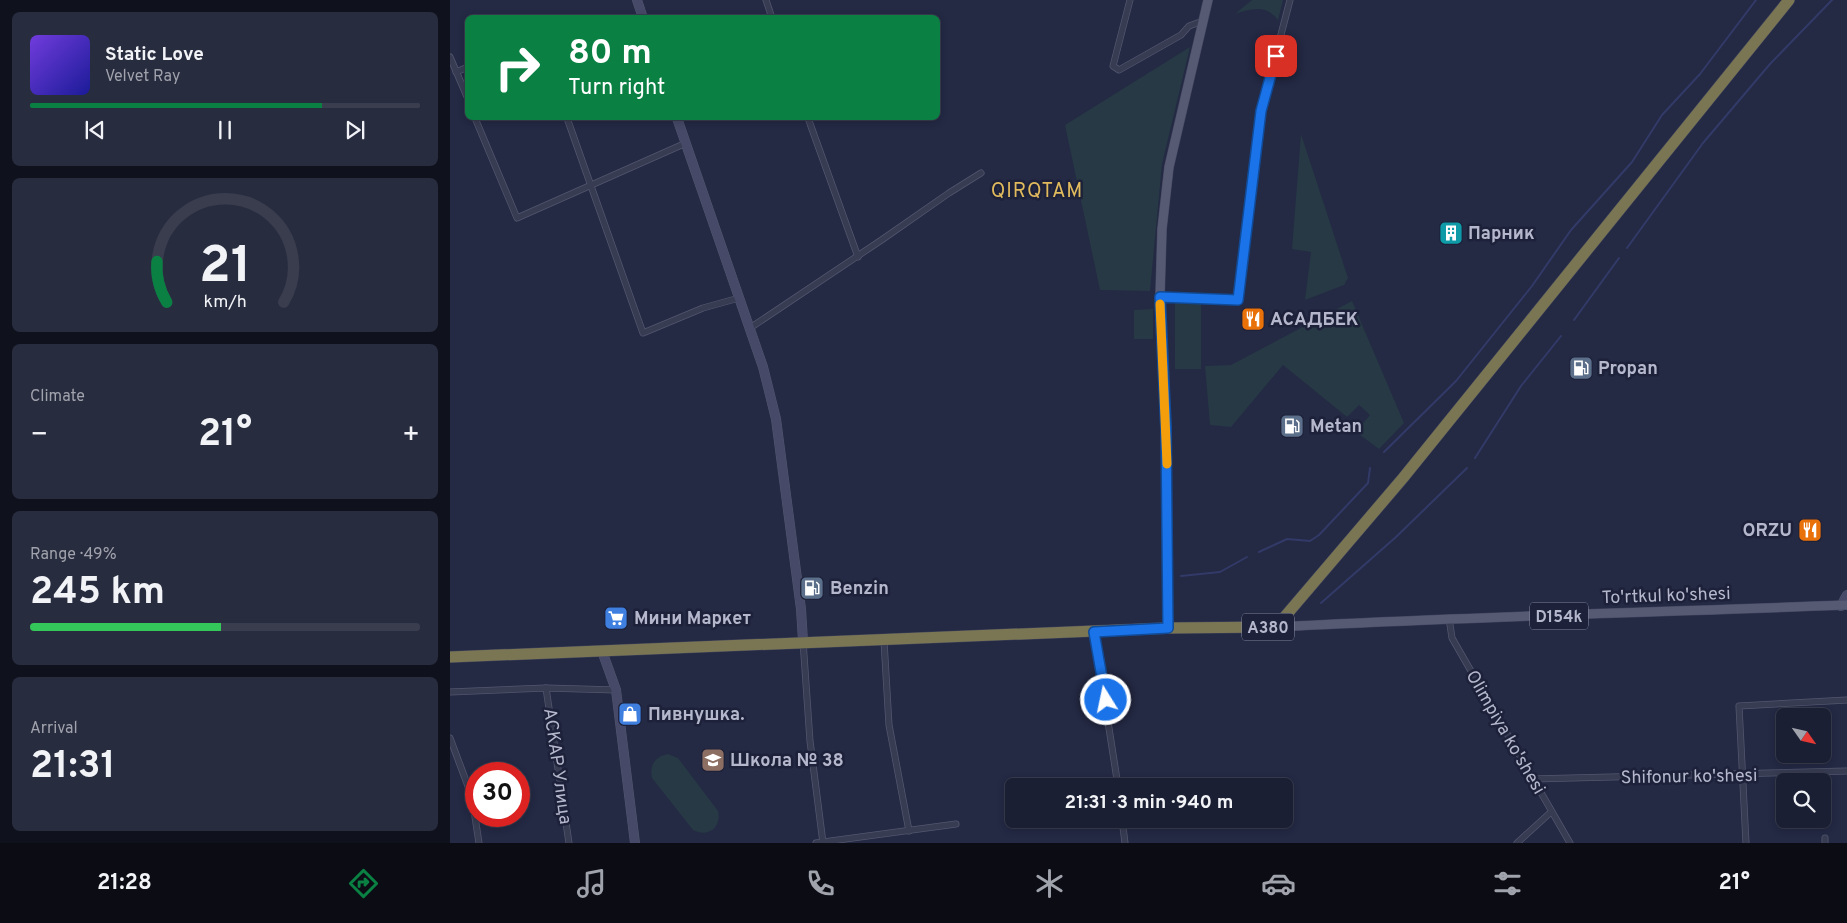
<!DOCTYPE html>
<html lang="en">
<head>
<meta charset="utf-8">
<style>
	:root { --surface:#1b1f33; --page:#282c3f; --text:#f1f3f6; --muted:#a0a2ac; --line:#393d4e; --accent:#0b8043 }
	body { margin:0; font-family:Overpass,sans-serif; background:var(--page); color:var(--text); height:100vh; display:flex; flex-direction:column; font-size:19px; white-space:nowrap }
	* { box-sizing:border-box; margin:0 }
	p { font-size:16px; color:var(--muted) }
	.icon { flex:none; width:28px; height:28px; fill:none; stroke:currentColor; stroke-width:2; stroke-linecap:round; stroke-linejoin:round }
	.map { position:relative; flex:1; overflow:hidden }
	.drawer { display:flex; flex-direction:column; gap:12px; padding:12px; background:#0f111c; width:450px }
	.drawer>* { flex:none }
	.hud { position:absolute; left:15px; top:15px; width:475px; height:105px; border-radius:8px; box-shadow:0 2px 8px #0003,0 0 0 1px var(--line); background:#0b8043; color:#fff; overflow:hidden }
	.needle { width:32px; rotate:124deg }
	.tools { position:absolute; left:1326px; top:708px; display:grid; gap:10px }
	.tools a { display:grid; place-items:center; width:55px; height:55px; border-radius:8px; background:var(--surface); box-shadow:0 2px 8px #0003,0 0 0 1px var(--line); font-size:25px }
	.speed { position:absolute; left:15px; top:762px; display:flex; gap:10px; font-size:25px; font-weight:700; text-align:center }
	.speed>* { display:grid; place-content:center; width:65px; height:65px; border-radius:50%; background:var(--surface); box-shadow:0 2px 8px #0003,0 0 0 1px var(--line); line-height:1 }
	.speed .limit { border:8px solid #d22; background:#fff; color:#111 }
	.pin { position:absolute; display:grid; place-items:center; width:42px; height:42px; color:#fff; margin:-21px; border-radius:10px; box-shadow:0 2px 8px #0006 }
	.me { position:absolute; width:55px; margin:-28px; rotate:350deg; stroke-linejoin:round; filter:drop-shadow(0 0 4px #0008) }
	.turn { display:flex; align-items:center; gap:18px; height:105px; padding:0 20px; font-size:22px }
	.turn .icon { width:65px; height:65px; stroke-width:2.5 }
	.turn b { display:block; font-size:35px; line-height:42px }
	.big { font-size:38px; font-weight:700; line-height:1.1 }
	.drawer .tile { flex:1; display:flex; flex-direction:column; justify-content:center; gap:8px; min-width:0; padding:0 18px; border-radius:8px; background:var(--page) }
	.drawer .dial { align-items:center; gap:0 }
	.dial svg { height:130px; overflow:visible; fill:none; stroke:var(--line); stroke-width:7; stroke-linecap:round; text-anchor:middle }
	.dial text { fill:var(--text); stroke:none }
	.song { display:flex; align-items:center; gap:15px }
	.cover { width:60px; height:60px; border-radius:8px; background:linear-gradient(135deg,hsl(260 70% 55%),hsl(240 70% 35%)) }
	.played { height:5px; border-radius:2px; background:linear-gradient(90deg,var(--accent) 75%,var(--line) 75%) }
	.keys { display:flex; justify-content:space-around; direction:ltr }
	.heat { display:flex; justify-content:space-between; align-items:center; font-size:28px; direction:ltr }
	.charge { height:8px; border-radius:4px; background:linear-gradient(90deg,#34c759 49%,var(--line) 0) }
	.trip { position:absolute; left:555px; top:778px; width:288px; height:50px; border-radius:8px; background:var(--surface); box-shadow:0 2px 8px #0003,0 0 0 1px var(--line); font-weight:700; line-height:50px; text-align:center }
	.tab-bar { display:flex; height:80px; justify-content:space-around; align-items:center; background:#0b0c14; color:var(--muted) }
	.tab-bar .icon { width:35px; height:35px }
	.tab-bar .selected { color:var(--accent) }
	.tab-bar b { font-size:22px; color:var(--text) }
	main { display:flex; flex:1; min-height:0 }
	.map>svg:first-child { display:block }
</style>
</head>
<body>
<main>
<section class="drawer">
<div class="tile">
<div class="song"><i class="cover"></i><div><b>Static Love</b><p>Velvet Ray</p></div></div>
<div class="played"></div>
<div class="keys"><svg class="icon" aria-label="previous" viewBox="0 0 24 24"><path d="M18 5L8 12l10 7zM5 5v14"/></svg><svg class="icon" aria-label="pause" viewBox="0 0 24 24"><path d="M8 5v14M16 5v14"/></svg><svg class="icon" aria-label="next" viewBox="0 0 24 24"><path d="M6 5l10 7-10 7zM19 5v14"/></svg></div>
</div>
<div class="tile dial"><svg viewBox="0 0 100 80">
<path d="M14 69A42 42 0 1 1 86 69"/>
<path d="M14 69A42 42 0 0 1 8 44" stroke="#0b8043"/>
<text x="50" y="56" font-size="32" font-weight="700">21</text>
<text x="50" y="72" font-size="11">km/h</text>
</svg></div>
<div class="tile"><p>Climate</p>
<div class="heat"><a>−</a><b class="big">21°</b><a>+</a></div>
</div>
<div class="tile"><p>Range · 49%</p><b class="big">245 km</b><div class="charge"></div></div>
<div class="tile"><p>Arrival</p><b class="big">21:31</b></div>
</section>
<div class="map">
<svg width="1397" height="843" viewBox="0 0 1397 843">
	<rect width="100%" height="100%" fill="#242944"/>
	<g fill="#263945">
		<path d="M802,0H833L828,20C816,4 801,9 785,14Z"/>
		<polygon points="740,47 712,164 700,291 650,290 615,125"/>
		<polygon points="851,134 898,278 894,285 855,300 861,252 842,249"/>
		<polygon points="902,301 954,423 929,449 906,432 920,415 909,405 897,417 833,365 781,427 760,425 755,366 781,365"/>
		<rect x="725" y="302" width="26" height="67"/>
		<polygon points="703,309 703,339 684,339 684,310"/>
		<path d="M218,754L228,758L268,811C272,827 258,838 243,830L202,778C199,765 205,757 218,754Z"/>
	</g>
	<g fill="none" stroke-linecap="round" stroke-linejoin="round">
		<g stroke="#323a68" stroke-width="2">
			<polyline points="1177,248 1253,143 1320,64 1382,0"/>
			<polyline points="1124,320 1169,258"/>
			<polyline points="934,452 1006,381 1082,286 1121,230 1182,162 1212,115 1250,74 1306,0"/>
			<polyline points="1025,458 1071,386 1111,336"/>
			<polyline points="809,552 837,539 860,541 869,535 918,483 920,468"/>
			<polyline points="731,576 770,572 797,557"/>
			<polyline points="871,603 946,537 1017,468"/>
		</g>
		<g stroke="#53576e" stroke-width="7">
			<g id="street">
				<polyline points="316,0 322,18"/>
				<polyline points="680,0 663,66 669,70 731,35 739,26 753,21"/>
				<polyline points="0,57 18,99"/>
				<polyline points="6,72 18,67"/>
				<polyline points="25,118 67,218 236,143"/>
				<polyline points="117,118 193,333 253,308 289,298"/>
				<polyline points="358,118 408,257"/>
				<polyline points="710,297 789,300 811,111 840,0"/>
				<polyline points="300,328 433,239 499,193 531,173"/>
				<polyline points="999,618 1002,638 1120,843"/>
				<polyline points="644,632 668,786"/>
				<polyline points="353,641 360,741 373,843"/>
				<polyline points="434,641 439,725 459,831"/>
				<polyline points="96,688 119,843"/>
				<polyline points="0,692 96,688 166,690"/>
				<polyline points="0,738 22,797 29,843"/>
				<polyline points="1082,779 1397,771"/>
				<polyline points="672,819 675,843"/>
				<polyline points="1375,838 1375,843"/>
				<polyline points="366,843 506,824"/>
				<polyline points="1067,843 1101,812"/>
				<polyline points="1296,843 1289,706 1397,700"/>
			</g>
		</g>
		<g stroke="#53576e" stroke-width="10">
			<g id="secondary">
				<polyline points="187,0 193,18"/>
				<polyline points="227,118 313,367 326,419 351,609 353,641"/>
				<polyline points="1391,606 1397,595"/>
				<polyline points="152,651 166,690 185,843"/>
			</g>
		</g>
		<g stroke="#42455d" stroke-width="10">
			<g id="primary">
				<path d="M826,627C1016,617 1207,612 1397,605"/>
				<polyline points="718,628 716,428 710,297 712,229 719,167 758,0"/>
			</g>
		</g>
		<g stroke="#40445b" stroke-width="12">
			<polyline id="highway" points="0,657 718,628 826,627 953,478 1339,0"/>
		</g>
		<use href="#street" stroke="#383c53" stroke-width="5.5"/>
		<use href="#secondary" stroke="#464967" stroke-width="9"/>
		<use href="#primary" stroke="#565a73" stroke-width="9"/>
		<use href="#highway" stroke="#7a7654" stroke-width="11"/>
	</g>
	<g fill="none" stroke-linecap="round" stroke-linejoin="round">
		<g stroke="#114b97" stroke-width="12">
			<polyline id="route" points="656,700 644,632 718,628 716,428 710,297 788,300 811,111 826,56"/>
		</g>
		<use href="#route" stroke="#1a73e8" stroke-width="9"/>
		<polyline stroke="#f59e0b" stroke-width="9" points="710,304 717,464"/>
	</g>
	<defs>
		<g id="building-square" transform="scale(1.25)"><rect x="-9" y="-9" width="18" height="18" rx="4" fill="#0f9aa8" stroke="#1d2139"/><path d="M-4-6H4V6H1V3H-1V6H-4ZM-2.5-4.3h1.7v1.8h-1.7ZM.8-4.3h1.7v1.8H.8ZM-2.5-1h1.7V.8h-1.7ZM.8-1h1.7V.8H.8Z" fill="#fff"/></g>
		<g id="restaurant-square" transform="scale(1.25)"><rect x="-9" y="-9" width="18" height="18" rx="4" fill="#e8710a" stroke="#1d2139"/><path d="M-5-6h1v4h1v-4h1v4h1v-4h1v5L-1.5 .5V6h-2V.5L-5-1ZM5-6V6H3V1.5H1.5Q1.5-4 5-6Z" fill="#fff"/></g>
		<g id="fuel-square" transform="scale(1.25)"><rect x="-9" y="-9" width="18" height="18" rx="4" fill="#5c6f8a" stroke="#1d2139"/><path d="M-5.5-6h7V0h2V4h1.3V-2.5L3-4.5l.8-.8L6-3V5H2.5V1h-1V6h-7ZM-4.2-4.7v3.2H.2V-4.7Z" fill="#fff"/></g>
		<g id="supermarket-square" transform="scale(1.25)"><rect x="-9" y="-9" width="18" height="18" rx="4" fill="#3f7fe0" stroke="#1d2139"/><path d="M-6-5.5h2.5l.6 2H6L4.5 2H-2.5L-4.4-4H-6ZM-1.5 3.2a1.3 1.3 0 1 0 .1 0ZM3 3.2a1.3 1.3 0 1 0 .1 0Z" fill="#fff"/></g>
		<g id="shop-square" transform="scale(1.25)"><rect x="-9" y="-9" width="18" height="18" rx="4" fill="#3f7fe0" stroke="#1d2139"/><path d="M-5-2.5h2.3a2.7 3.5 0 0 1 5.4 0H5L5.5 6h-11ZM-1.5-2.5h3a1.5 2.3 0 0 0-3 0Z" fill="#fff"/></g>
		<g id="school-square" transform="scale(1.25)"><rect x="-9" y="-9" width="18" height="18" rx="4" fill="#8d6e63" stroke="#1d2139"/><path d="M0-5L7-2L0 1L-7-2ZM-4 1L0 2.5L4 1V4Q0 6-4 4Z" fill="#fff"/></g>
	</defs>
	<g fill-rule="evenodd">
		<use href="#building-square" x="1001" y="233"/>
		<use href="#restaurant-square" x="803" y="319"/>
		<use href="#fuel-square" x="1131" y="368"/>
		<use href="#fuel-square" x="842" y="426"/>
		<use href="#restaurant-square" x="1360" y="530"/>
		<use href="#fuel-square" x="362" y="588"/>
		<use href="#supermarket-square" x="166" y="618"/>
		<use href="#shop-square" x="180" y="714"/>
		<use href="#school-square" x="263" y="760"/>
	</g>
	<g text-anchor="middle" stroke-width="5" stroke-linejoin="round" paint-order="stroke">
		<g fill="#1d2139" stroke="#878ba1" stroke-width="1">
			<rect x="1080" y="602.5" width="58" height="27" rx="4"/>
			<rect x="792" y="613.5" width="52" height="27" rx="4"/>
		</g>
		<g font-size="16" font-weight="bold" fill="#b5b8cd">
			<text x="1109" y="622">D154k</text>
			<text x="818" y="633">A380</text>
		</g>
		<g font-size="18" font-weight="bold" fill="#b5b8cd" stroke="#1d2139" text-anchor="start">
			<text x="1018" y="239">Парник</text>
			<text x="820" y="325">АСАДБЕК</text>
			<text x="1148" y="374">Propan</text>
			<text x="860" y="432">Metan</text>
			<text x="1342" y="536" text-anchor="end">ORZU</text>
			<text x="380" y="594">Benzin</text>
			<text x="184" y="624">Мини Маркет</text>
			<text x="198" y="720">Пивнушка.</text>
			<text x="280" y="766">Школа № 38</text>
		</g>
		<g font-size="18" fill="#b5b8cd" stroke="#1d2139">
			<text transform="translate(1216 595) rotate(-2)" y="6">To'rtkul ko'shesi</text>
			<text transform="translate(1056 732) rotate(60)" y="6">Olimpiya ko'shesi</text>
			<text transform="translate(108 766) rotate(82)" y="6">АСКАР Улица</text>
			<text transform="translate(1239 776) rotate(-1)" y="6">Shifonur ko'shesi</text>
		</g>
		<g font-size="20" letter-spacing="1" fill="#e0ba5d" stroke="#1d2139">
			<text x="587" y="197">QIRQTAM</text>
		</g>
	</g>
</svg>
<div class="tools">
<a><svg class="needle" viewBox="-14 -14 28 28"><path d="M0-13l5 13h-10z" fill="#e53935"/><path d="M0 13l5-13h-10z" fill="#a0a2ac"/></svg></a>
<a><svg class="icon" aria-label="search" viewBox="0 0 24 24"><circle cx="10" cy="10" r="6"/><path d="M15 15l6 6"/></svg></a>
</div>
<div class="speed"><div class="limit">30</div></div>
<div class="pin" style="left:826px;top:56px;background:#d93025"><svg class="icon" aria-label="arrive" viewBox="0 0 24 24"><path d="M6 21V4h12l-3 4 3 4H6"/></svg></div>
<svg class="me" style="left:656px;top:700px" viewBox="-20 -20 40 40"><circle r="17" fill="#1a73e8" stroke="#fff" stroke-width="3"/><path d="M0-11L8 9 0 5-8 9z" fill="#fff"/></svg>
<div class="trip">21:31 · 3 min · 940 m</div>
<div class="hud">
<div class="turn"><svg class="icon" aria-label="right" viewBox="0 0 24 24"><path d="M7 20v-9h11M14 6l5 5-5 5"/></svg><div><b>80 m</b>Turn right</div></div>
</div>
</div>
</main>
<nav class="tab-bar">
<b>21:28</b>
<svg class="icon selected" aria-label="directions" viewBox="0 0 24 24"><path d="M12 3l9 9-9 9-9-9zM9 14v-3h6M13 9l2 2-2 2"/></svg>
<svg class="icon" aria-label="music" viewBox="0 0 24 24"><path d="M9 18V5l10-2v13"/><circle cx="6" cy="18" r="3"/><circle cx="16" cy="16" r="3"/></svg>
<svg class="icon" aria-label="phone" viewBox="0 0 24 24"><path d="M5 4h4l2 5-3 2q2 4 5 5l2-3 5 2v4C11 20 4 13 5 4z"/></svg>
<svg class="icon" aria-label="climate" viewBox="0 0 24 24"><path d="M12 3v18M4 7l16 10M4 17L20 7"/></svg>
<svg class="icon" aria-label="car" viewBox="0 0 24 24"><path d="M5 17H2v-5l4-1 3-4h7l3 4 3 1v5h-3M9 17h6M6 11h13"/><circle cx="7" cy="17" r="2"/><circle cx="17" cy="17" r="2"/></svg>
<svg class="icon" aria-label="filters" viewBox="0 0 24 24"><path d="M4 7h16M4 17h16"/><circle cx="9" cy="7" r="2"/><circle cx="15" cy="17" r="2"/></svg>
<b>21°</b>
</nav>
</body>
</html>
